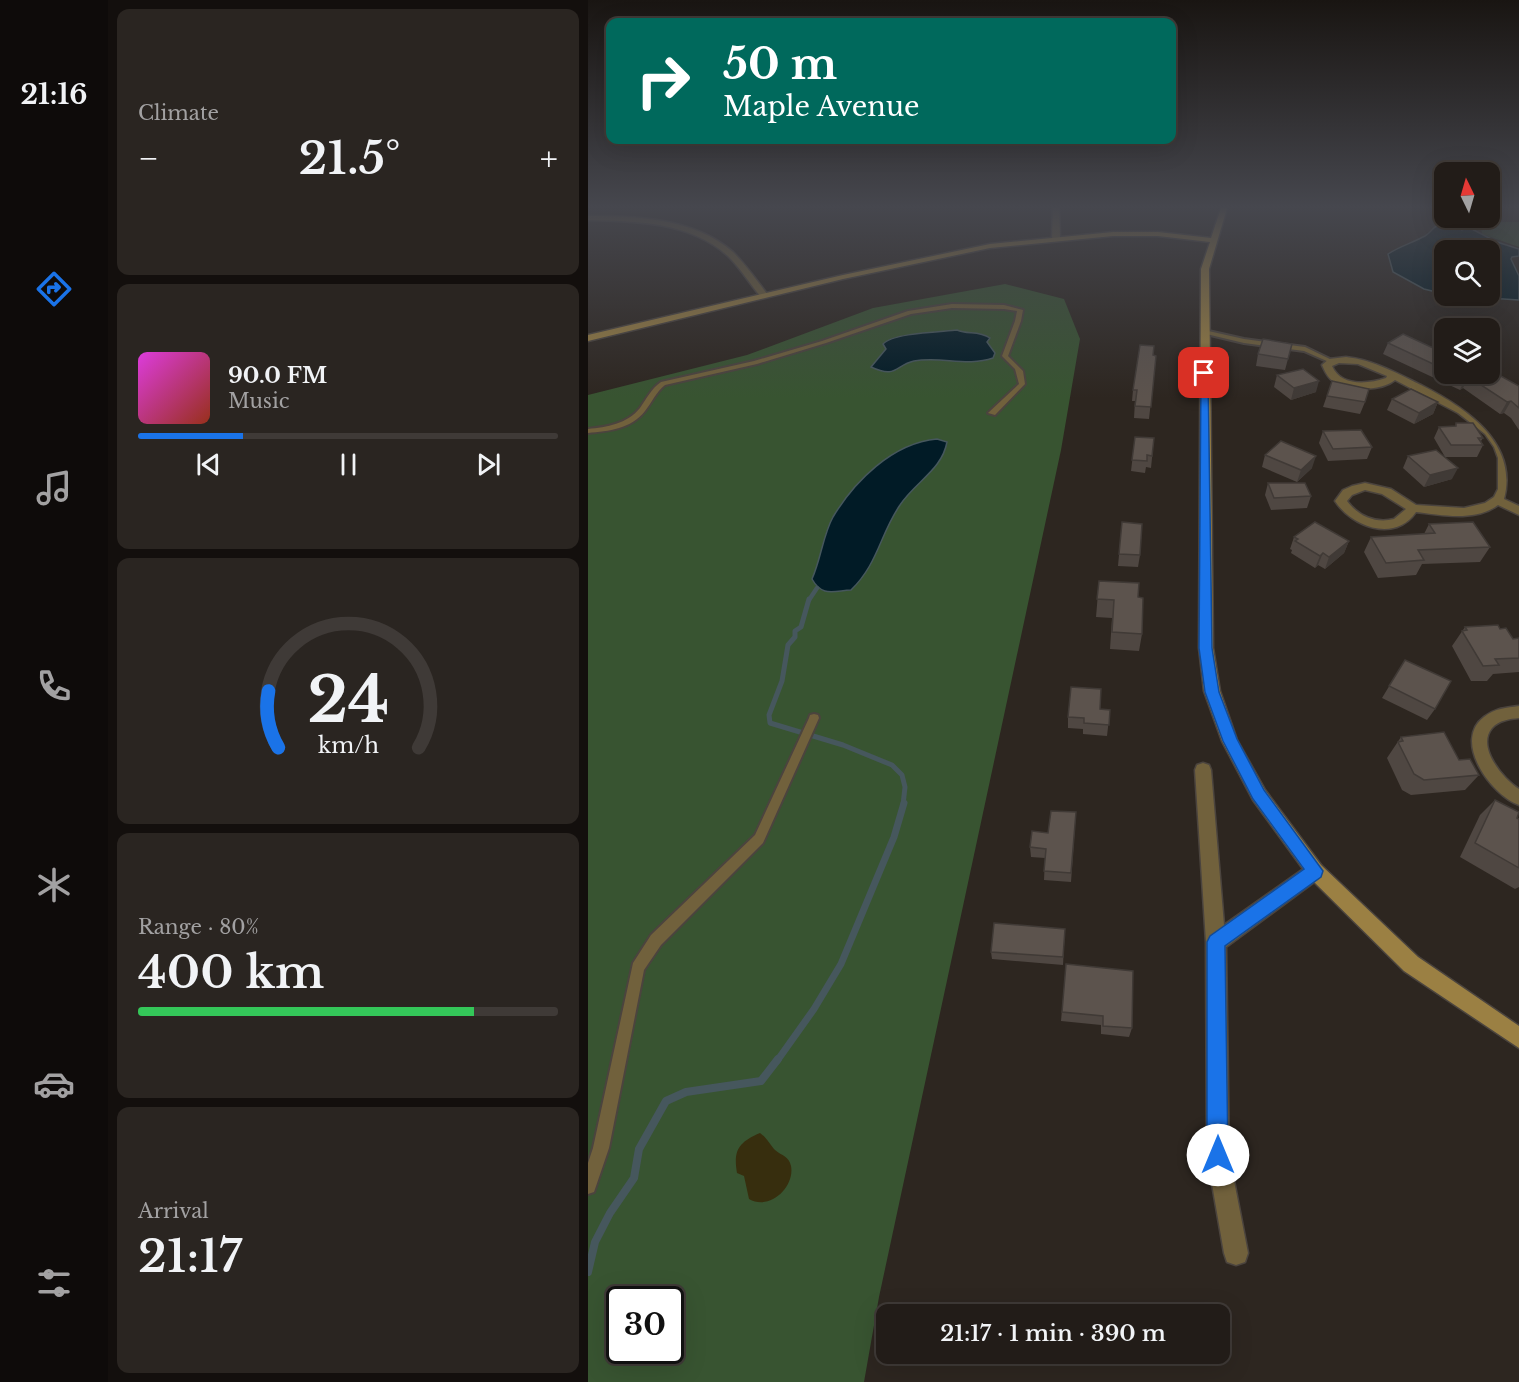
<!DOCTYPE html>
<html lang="en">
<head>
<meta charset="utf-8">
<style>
	:root { --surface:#221c18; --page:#2a2521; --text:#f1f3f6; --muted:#a2a1a2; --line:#3f3a37; --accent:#1a73e8 }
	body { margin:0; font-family:"Libre Baskerville",serif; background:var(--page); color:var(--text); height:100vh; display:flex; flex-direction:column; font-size:22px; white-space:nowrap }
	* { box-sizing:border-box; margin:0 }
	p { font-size:20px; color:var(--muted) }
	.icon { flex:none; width:33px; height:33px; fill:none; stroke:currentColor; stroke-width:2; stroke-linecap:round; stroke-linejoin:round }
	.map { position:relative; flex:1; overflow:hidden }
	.panel { display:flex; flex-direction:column; gap:9px; padding:9px; background:#130f0d; width:480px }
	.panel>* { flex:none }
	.top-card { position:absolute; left:18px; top:18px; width:570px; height:126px; border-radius:12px; box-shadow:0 6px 24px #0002,0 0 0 2px var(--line); background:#00695c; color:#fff; overflow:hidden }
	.needle { width:39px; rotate:355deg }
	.controls { position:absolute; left:846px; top:162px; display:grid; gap:12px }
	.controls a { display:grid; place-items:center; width:66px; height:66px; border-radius:12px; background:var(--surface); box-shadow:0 6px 24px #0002,0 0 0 2px var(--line); font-size:30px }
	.speed { position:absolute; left:18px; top:1286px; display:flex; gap:12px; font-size:30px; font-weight:700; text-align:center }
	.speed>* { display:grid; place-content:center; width:78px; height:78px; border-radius:50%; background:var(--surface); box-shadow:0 6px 24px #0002,0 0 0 2px var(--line); line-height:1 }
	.speed .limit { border:3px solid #111; border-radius:9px; background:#fff; color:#111 }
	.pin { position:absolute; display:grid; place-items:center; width:51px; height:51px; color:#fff; margin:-26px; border-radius:12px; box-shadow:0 3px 9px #0006 }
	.me { position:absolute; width:66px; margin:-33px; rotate:0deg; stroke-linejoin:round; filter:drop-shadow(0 0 4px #0008) }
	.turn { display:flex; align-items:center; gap:21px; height:126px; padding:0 18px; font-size:27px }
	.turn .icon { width:78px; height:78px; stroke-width:2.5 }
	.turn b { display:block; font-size:42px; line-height:51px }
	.big { font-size:45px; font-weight:600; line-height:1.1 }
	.panel .tile { flex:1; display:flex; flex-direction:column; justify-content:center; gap:9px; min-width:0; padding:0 21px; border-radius:12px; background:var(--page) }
	.panel .dial { align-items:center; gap:0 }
	.dial svg { height:156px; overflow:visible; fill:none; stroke:var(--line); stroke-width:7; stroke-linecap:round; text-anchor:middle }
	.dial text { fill:var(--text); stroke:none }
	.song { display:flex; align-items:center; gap:18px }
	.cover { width:72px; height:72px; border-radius:9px; background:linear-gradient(135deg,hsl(300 70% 55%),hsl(10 70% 35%)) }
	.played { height:6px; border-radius:3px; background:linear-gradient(90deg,var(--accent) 25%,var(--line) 25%) }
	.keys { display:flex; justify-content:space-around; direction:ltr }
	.heat { display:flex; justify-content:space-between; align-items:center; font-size:33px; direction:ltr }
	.charge { height:9px; border-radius:4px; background:linear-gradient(90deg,#34c759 80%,var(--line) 0) }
	.trip { position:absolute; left:288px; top:1304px; width:354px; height:60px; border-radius:12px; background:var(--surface); box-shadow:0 6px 24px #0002,0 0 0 2px var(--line); font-weight:600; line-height:60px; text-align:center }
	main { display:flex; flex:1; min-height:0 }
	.tab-bar { display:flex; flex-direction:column; width:108px; justify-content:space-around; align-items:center; background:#0e0b0a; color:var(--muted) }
	.tab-bar .icon { width:42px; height:42px }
	.tab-bar .active { color:var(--accent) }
	.tab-bar b { font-size:27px; color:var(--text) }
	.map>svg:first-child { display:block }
</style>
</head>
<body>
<main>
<nav class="tab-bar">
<b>21:16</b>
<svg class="icon active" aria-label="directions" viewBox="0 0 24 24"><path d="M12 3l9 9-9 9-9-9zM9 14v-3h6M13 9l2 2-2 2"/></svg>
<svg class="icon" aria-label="music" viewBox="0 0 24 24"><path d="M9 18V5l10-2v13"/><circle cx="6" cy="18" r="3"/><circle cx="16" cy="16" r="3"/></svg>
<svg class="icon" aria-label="phone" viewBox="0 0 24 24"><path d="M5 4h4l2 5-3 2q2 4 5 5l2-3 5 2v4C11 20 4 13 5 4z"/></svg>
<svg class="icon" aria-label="climate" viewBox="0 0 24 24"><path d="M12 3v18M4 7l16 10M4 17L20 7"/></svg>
<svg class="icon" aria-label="car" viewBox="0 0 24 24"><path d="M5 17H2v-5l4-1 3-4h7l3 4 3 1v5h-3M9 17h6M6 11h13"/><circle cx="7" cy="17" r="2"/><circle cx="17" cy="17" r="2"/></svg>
<svg class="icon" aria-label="filters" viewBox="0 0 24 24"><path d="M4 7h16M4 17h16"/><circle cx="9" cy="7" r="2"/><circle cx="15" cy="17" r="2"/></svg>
</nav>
<section class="panel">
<div class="tile"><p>Climate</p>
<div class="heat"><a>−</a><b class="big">21.5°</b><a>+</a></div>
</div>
<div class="tile">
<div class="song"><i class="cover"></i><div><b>90.0 FM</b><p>Music</p></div></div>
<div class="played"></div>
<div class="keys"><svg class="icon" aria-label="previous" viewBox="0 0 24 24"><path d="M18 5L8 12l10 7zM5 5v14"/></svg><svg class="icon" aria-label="pause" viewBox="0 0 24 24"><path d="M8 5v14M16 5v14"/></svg><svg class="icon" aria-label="next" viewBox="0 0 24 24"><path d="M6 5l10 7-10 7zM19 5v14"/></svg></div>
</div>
<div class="tile dial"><svg viewBox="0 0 100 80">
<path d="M14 69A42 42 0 1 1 86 69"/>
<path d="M14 69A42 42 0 0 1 9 40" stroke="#1a73e8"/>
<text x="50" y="56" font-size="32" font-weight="700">24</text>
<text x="50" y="72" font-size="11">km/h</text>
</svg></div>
<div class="tile"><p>Range · 80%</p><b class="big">400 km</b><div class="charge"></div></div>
<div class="tile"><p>Arrival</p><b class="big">21:17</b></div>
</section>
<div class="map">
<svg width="931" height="1382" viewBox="0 0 931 1382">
	<rect width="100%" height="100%" fill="#2d2620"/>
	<g fill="#385431" fill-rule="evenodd">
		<polygon points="907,222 931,222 931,247 894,234 893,227"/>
		<path d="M417,284L476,299L492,339L473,450L291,1297L276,1382H0V395L159,355L285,308ZM32,1299H82V1350H32Z"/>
	</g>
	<path fill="#372e0e" d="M172,1133C179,1138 182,1145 187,1150C194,1156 201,1156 203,1166C207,1187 182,1211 161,1199L156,1176L149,1173C145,1150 151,1142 172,1133Z"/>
	<g fill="#011b26" stroke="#46575d" stroke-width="1.5">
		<path d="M853,224L878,226L909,242L931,249V256L924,257L923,259L931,276V300L869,296H902V250H856V294L836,289L805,272L800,254C812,246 824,243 837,236C844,232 845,226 853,224Z"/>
		<path d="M369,330C380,335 390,330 402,338L399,342L407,353L405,358C379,367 353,356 326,361C307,365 309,379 283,367L298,349L295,344C305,333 351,332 369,330Z"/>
		<path d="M349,439L359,442C354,470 327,482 312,505C292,534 290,564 263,590C245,591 234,597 224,579C233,559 235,535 245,517C266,482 304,443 349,439Z"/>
	</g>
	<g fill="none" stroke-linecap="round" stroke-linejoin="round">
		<polyline stroke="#46575d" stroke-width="3" points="868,218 874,229"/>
		<polyline stroke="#46575d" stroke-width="4.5" points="221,600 229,588"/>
		<polyline stroke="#46575d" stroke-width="5" points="221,599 213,627 207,631 207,637 200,645 194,681 181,715 182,723 255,745 304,765 314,775 317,787 315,805"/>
		<polyline stroke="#46575d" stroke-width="7" points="189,1061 226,1009 253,964 306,837 316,803"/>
		<polyline stroke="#46575d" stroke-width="8" points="0,1272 7,1242 22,1213 46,1178 51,1149 78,1101 98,1092 173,1081 190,1059"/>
		<g stroke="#4b443e" stroke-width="4">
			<g id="lane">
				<path d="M364,304L416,305L435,310L433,321L420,356L435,371L437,384L407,415L400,413L431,384L427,369L414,356L427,321L429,311L416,309L364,308L323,314L238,343L169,364L77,385C68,392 64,402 57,411C43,429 21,431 0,433V429C19,427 39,424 52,408C59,398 63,389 73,382L166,361L234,341L320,311Z"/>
				<polygon points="616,330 656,339 717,347 746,361 741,362 716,351 656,343 614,333 614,331"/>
				<polygon points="226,714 230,715 231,718 175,843 73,945 56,970 21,1148 6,1192 0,1194 0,1163 5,1148 45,963 63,935 167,835 221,718 222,715"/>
			</g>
		</g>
		<g stroke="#4b443e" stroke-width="3">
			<g id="street">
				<polygon points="465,205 471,205 472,238 468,240 464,238"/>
				<path d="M0,216C49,216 106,218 145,252C158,265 169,281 180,295L173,297C162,284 153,269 141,257C104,222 48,221 0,220Z"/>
				<path d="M758,357C786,360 810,374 835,386C876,407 931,442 916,499L931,506V515L910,505C888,522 853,515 828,512C807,543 764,527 747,501L755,490L764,486L777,483L803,489L828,505L876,508L897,503L906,497L910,489V458L906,447L897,434L870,413L807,380C794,391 760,392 745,381C739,377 737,371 734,365L741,359ZM751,363L770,364L799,376L798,378C780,384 753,387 744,366ZM777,490L794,494L818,509L806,519C788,524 770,516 759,501L764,495Z"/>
				<path d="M931,706V718C922,719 911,720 904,728C888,747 915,779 931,789V805C903,795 864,741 896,717C907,708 918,708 931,706Z"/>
				<polygon points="615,763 621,765 623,770 636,925 721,865 727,862 733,865 736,871 733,877 638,947 641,1155 660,1253 657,1262 648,1265 639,1262 636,1253 619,1155 618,942 607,770 609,765"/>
			</g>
		</g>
		<g stroke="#4b443e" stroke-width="3">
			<polygon id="secondary" points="634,205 640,205 621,269 625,648 632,691 649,740 677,790 733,865 830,957 931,1026 931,1048 816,971 721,877 665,800 634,741 616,691 611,648 613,269 622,242 570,236 525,236 402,248 255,279 0,341 0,335 255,275 402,244 525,232 570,232 623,238"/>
		</g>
		<use href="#lane" fill="#71613c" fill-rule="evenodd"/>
		<use href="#street" fill="#71613c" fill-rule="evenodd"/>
		<use href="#secondary" fill="#9b8043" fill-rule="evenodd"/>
	</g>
	<g fill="#4f4742">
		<polygon points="800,343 856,353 856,374 902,374 931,386 931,430 923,418 916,413 912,414 875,388 872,390 795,354"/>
		<polygon points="704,344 697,370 668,366 670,354"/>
		<polygon points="565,355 568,356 561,419 546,418 547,401 544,401 545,390"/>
		<polygon points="689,375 728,392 703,400 686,387"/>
		<polygon points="744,381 777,402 772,414 735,407"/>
		<polygon points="804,399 850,402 845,414 826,424 799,410"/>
		<polygon points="868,423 895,438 893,441 895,445 889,457 857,457 846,438 851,427 867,426"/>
		<polygon points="735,431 784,447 779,459 740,461 731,443"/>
		<polygon points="547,437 566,438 563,468 558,467 557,473 543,471"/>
		<polygon points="677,455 724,468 709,482 674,467"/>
		<polygon points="820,456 864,479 836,487 815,468"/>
		<polygon points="680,483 723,496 719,508 683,510 677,495"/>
		<polygon points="534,522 552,555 550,567 530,566"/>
		<polygon points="841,524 902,547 892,562 834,564 828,575 790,578 776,552 783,537 836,534"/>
		<polygon points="706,537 761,541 756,553 737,569 730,565 727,568 703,553 704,550 702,549"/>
		<polygon points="511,581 550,597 554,634 551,651 522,649 524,618 508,617"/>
		<polygon points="877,627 912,629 925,639 931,638 931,672 905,674 899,681 883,681 864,646"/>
		<polygon points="817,660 847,709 839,720 794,698"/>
		<polygon points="512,709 522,710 519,736 495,734 495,729 480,728 480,717"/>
		<polygon points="813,737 871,760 891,775 877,790 823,795 814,790 799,758"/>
		<polygon points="907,800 931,819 931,887 927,889 872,857 892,815"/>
		<polygon points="488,812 483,882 456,880 457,858 443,857 442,847 460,833"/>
		<polygon points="477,929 475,965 404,959 403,952"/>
		<polygon points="478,964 544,1028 541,1037 513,1034 513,1025 473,1021"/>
	</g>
	<g fill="#403a36">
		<polygon points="881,377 875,388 872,390 877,378"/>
		<polygon points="731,381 728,392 703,400 706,388"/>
		<polygon points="923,401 916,413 912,414 919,402"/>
		<polygon points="850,402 845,414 826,424 831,413"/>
		<polygon points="728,456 724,468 709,482 713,470"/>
		<polygon points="870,468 864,479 836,487 842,475"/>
		<polygon points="761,541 756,553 737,569 741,557"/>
		<polygon points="735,553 730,565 727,568 732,556"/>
	</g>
	<g fill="#5c534d" stroke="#403a36" stroke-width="1.5">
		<polygon points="815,334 856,353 856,369 800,343"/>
		<polygon points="675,339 704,344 700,359 670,354"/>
		<polygon points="552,345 566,346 565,355 568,356 563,407 547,406 549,390 545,390"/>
		<polygon points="715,369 731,381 706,388 689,375"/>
		<polygon points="902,370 931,386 931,408 923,401 919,402 881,377 877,378 867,374 902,374"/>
		<polygon points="744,381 781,389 777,402 739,396"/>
		<polygon points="823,389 850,402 831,413 804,399"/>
		<polygon points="868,423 885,423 895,438 890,438 895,445 863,445 851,427 868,426"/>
		<polygon points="773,430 784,447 745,449 735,431"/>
		<polygon points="547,437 566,438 564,456 559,455 559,461 544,460"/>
		<polygon points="693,441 728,456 713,470 677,455"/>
		<polygon points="848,450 870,468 842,475 820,456"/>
		<polygon points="680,483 717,483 723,496 686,498"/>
		<polygon points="534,522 554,524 552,555 531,554"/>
		<polygon points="727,522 761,541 741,557 735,553 732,556 707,541 710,539 706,537"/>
		<polygon points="885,522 902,547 830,550 836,560 798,563 783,537 847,533 841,524"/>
		<polygon points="511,581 551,583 550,597 555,598 554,634 524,632 526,600 509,599"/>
		<polygon points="910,625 912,629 918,628 925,639 931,638 931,658 907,659 911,665 895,666 874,631 879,630 877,627"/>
		<polygon points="817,660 863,681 847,709 801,686"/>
		<polygon points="483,687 513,689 512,709 522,710 521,725 496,723 496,718 480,717"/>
		<polygon points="856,732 871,760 882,759 891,775 836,780 826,774 810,742 815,741 813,737"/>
		<polygon points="907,800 931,812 929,818 931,819 931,868 887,843"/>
		<polygon points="463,811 488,812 483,873 456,871 458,849 442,847 444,831 460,833"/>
		<polygon points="406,923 477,929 475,957 403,952"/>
		<polygon points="478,964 545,971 544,1028 515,1026 515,1016 474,1012"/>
	</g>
	<linearGradient id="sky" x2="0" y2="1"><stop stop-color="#191512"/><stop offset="0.52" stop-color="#46474e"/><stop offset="1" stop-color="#46474e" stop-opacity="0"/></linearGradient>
	<rect width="931" height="398" fill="url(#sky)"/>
	<polygon fill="#1a73e8" stroke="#114b97" stroke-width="1.5" points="613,371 620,373 624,648 631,692 649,739 676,790 735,871 733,877 637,946 640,1155 637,1163 630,1166 622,1163 619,1155 619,942 622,936 716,869 665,799 635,741 617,692 611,648"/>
</svg>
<div class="controls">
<a><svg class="needle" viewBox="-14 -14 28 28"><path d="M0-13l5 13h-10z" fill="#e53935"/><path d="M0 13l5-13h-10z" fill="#a2a1a2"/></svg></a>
<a><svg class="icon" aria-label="search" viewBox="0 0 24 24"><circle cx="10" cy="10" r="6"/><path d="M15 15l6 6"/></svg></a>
<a><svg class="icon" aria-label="layers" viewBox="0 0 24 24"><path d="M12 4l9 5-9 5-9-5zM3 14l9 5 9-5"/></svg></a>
</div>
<div class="speed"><div class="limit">30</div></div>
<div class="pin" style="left:616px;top:373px;background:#d93025"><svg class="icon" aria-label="arrive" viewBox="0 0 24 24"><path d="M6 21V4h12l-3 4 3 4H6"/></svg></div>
<svg class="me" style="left:630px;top:1155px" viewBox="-20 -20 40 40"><circle r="19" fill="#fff"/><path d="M0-13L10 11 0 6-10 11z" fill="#1a73e8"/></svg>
<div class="trip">21:17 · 1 min · 390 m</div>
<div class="top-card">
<div class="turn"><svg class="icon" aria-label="right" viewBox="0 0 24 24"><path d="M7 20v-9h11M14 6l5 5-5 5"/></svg><div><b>50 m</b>Maple Avenue</div></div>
</div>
</div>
</main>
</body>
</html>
